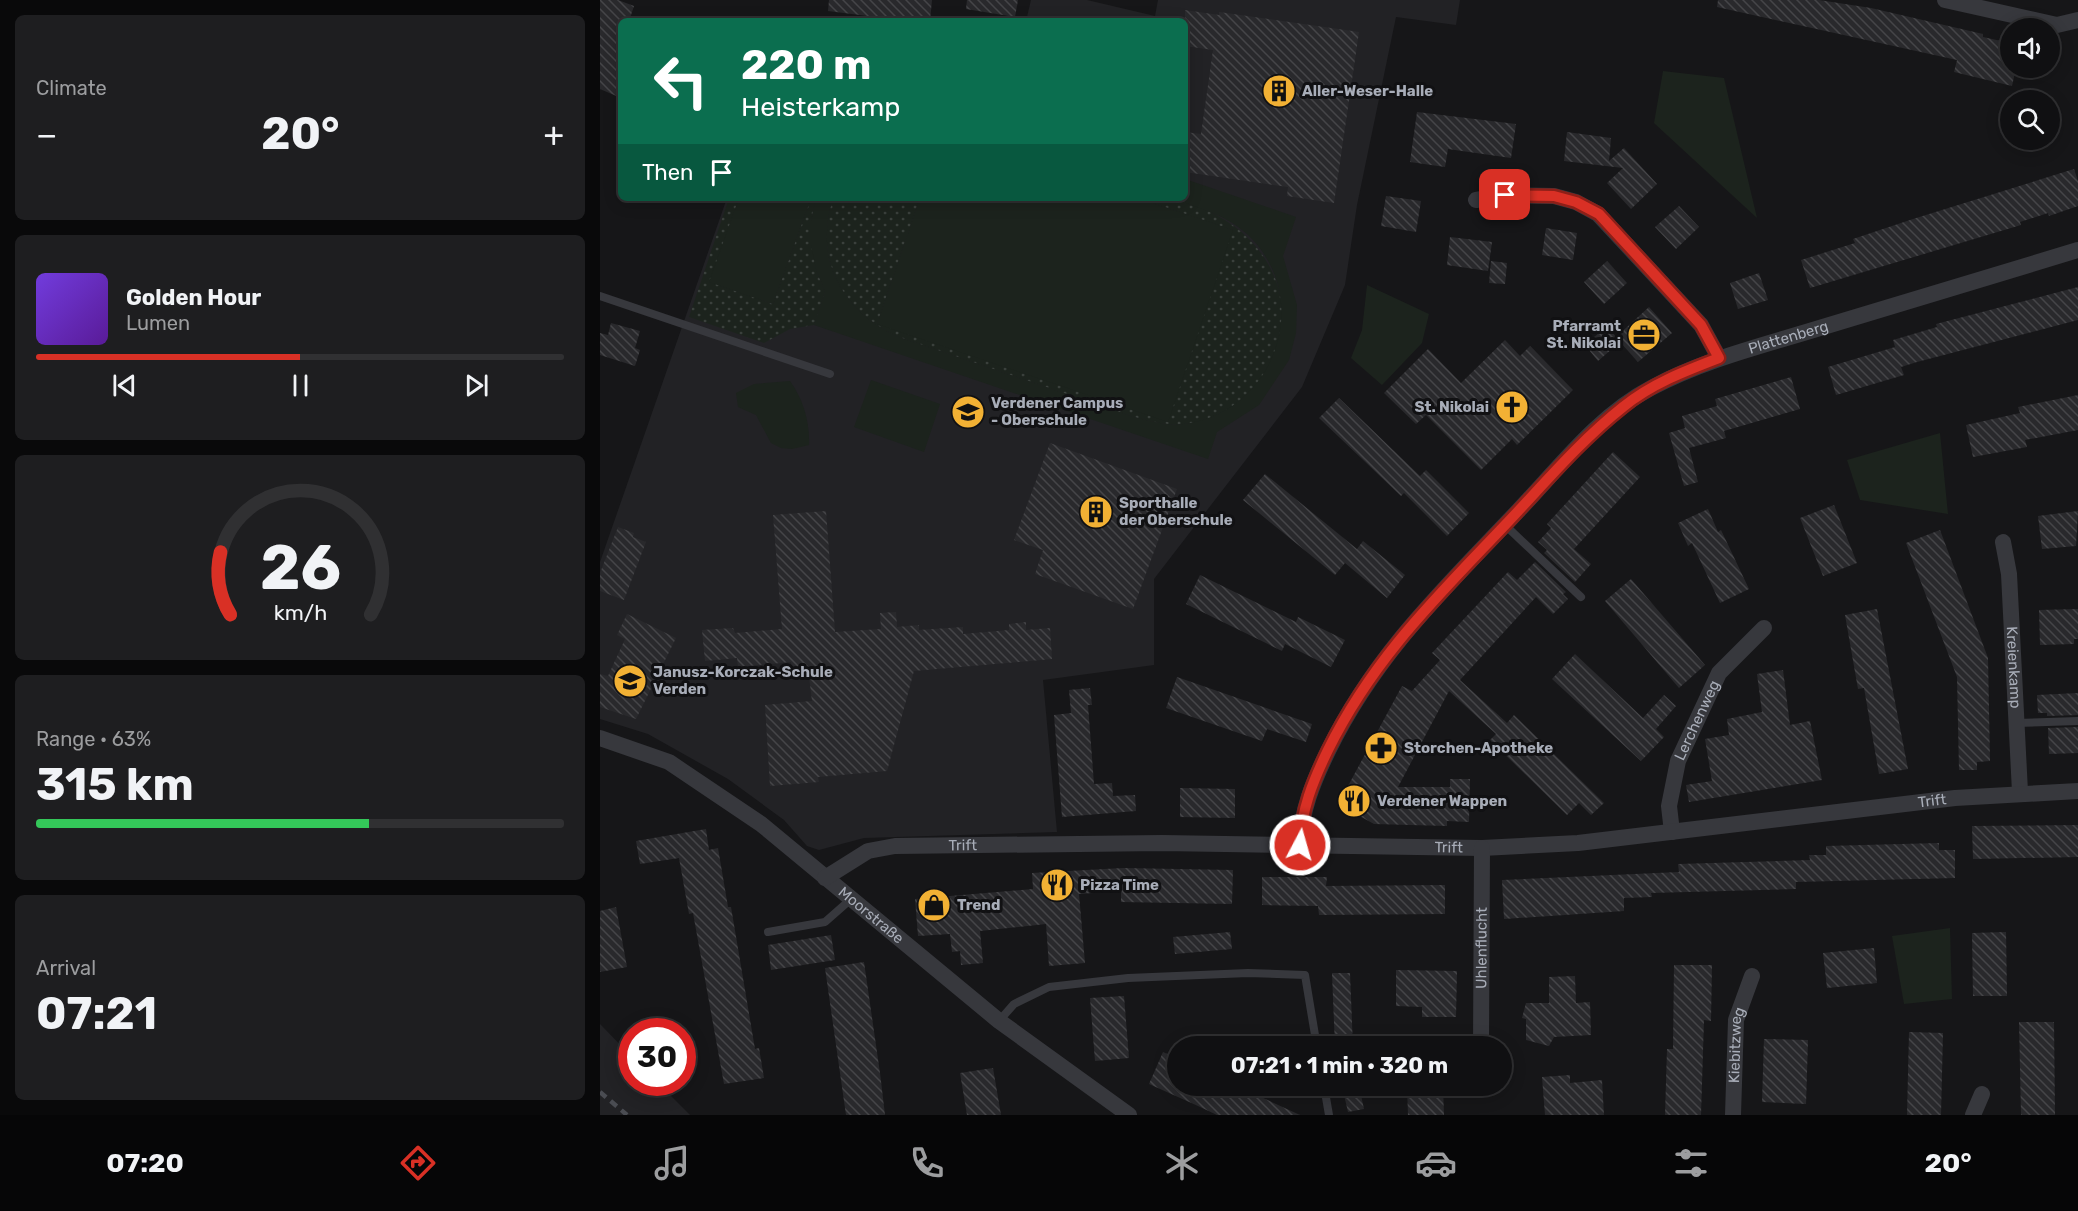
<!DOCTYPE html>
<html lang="en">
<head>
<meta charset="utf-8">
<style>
	:root { --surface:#101012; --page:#1e1e20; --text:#f1f3f6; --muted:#9c9d9f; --line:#303032; --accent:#d93025 }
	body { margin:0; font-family:Rubik,sans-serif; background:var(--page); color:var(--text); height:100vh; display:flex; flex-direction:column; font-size:22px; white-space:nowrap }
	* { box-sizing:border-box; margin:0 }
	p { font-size:20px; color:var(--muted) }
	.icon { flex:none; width:33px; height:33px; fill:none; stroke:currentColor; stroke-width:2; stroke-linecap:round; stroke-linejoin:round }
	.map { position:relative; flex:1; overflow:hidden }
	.side { display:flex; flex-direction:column; gap:15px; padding:15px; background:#09090a; width:600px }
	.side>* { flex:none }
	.top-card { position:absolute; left:18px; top:18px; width:570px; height:183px; border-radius:9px; box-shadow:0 3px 15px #0003,0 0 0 2px var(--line); background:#0b6e4f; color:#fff; overflow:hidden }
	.fabs { position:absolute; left:1400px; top:18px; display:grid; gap:12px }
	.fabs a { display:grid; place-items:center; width:60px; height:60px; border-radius:50%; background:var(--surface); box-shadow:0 3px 15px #0003,0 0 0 2px var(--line); font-size:30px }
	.speed { position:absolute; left:18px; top:1018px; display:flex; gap:12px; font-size:30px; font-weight:700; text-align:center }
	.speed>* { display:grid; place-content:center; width:78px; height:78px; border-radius:50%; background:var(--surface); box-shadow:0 3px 15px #0003,0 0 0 2px var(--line); line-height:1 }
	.speed .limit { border:9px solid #d22; background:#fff; color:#111 }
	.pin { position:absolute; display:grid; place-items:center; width:51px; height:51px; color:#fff; margin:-26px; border-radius:12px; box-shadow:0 3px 9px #0006 }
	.me { position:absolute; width:66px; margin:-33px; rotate:6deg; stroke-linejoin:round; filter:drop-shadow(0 0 4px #0008) }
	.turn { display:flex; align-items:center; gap:21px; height:126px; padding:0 24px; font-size:27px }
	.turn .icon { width:78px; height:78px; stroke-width:2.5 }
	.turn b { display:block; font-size:42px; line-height:51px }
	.then { display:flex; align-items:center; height:57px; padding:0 24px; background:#0003; gap:12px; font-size:22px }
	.big { font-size:45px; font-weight:700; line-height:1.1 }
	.side .card { flex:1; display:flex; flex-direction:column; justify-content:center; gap:9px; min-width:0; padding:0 21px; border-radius:9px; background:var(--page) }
	.side .dial { align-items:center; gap:0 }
	.dial svg { height:156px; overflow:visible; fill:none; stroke:var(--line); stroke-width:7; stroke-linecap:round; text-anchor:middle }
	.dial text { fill:var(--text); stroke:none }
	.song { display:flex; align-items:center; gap:18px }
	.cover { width:72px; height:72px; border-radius:9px; background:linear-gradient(135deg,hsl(260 70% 55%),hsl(270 70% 35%)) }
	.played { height:6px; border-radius:3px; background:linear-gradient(90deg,var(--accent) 50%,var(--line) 50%) }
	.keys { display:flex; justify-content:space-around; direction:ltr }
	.heat { display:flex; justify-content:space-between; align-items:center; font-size:33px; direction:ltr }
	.charge { height:9px; border-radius:4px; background:linear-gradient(90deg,#34c759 63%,var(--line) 0) }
	.trip { position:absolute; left:567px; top:1036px; width:345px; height:60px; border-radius:30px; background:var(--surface); box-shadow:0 3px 15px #0003,0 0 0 2px var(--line); font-weight:700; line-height:60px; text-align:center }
	.tab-bar { display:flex; height:96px; justify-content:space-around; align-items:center; background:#060607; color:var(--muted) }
	.tab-bar .icon { width:42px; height:42px }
	.tab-bar .active { color:var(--accent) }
	.tab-bar b { font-size:27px; color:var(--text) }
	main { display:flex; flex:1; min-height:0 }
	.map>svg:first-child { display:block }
</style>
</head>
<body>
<main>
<section class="side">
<div class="card"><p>Climate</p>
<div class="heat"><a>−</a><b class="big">20°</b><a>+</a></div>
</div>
<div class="card">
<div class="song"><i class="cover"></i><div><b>Golden Hour</b><p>Lumen</p></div></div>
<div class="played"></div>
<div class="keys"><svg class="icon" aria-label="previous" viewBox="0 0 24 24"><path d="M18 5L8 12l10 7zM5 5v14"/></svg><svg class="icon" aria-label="pause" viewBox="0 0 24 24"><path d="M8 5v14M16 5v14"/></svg><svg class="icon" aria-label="next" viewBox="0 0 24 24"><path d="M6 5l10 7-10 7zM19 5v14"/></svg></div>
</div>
<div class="card dial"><svg viewBox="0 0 100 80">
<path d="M14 69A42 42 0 1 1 86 69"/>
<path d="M14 69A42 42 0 0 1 9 37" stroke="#d93025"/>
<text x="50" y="56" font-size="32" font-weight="700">26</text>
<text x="50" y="72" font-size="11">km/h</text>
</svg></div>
<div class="card"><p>Range · 63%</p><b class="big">315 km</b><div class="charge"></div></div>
<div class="card"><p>Arrival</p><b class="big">07:21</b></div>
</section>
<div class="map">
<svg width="1478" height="1115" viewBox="0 0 1478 1115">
	<defs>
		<pattern id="grass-dots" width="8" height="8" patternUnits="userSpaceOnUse" patternTransform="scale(1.5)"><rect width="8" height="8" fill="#1c231d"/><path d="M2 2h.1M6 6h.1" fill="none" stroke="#3a403c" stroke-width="1.8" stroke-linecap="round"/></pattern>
		<pattern id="building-back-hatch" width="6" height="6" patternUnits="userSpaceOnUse" patternTransform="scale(1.5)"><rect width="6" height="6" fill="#29292c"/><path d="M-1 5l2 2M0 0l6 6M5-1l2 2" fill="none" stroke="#454548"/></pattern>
	</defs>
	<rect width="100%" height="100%" fill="#161618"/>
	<g fill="#222225">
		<polygon points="431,0 487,0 555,16 558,0 860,0 856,25 796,17 757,205 745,285 702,387 554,579 554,665 443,680 457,832 264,838 219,850 207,846 184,820 128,779 48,734 0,719 0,562 127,198 585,198 585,21 426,21"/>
		<polygon points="0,1024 31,1056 32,1083 58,1083 90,1115 0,1115"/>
	</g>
	<g fill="url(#grass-dots)">
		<polygon points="129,198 139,198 110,282 173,304 211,198 216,198 211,221 216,269 225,292 214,325 190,329 164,343 89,317"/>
		<path d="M233,198H320L277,324L632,230L538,198C548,198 560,197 570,198C578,199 588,204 596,206C670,232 710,311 660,380C642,404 614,421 584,424C567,426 550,421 534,417L296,336C240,308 214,259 233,198Z"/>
	</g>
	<g fill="#1c231d">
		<polygon points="1063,71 1124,78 1157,218 1054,123"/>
		<path d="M585,179L696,217L683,256L697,305L696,333L689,360L659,405L617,432L608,459L214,325L225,292L216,269L211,245V221L216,198H233C214,259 240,308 296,336L534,417C550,421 567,426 584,424C672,413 714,305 652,239C630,216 600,208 571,198H585Z"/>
		<polygon points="139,198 211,198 173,304 109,282"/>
		<polygon points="320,198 538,198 633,230 568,422 277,324"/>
		<polygon points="767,285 829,314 822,343 782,385 751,358 762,330"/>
		<polygon points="271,380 340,404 324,452 254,427"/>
		<path d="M190,381C203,399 210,422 209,445L192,449L181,448L171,443L156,415L138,407L136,393L154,384Z"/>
		<polygon points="1340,433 1348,514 1260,500 1247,460"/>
		<polygon points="1350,928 1352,999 1304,1004 1292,936"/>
	</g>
	<g fill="url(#building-back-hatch)">
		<polygon points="0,0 18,0 34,6 29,21 21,21 21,98 0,89"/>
		<polygon points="229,0 332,0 330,21 307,21 228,11"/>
		<polygon points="367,0 418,0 415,17 366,9"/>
		<polygon points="1118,0 1219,0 1271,8 1383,34 1383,37 1410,43 1410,68 1416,68 1412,86 1354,72 1357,60 1117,7"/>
		<polygon points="585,10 619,15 619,12 759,32 734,203 687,196 688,187 585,172 585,132 601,134 613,50 585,46"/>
		<polygon points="817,112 916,124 911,158 848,149 845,167 810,162"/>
		<polygon points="967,132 1011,138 1009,161 1024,148 1057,184 1031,209 1007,183 1023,168 964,161"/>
		<polygon points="1474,169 1478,181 1478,206 1449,216 1448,213 1420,222 1421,225 1210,288 1201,260 1255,243 1253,239 1313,219"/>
		<polygon points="786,196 821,201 816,232 781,226"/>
		<polygon points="1079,206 1099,227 1076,249 1055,227"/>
		<polygon points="946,228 977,233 973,260 942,255"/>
		<polygon points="850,237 892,242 888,271 847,265"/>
		<polygon points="891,261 907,263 905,284 889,283"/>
		<polygon points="1007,261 1027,283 1004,304 984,282"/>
		<polygon points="1159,273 1168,300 1138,309 1130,283"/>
		<polygon points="1478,287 1478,320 1317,362 1301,367 1304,375 1236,395 1228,367 1295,347 1293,340 1337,327 1336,324"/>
		<polygon points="1049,307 1072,333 1038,362 1020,342 998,361 985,345 1007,326 1016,337"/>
		<polygon points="11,323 40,331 35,348 40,350 35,366 0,355 0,333 8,335"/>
		<polygon points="905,340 920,356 930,346 973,390 917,445 912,439 881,470 826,415 816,424 784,393 828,349 861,383"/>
		<polygon points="1191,377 1200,409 1124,431 1126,438 1089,448 1098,482 1084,486 1069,433 1085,428 1082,416 1117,406 1115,399"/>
		<polygon points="1478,395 1478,430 1425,440 1427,447 1373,457 1366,425 1420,413 1418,407"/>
		<polygon points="739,398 820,476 826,470 869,513 847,536 804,493 801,496 719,418"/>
		<polygon points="450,443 577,489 533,609 435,574 443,550 414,540"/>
		<polygon points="1013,452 1040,477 974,549 991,564 975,582 944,553 947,550 938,542 951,528 947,524"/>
		<polygon points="665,474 757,549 763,541 805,575 787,598 745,563 735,575 643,500"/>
		<polygon points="1234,505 1257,563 1223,576 1200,518"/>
		<polygon points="1108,509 1118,532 1121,530 1149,589 1120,603 1092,543 1088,546 1078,523"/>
		<polygon points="226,511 235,632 281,629 280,613 296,612 297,627 319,625 319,630 363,627 363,634 409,630 409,624 426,622 426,630 450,628 452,659 314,671 287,771 218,777 219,782 170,786 165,705 212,701 208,668 192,670 191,662 138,667 137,658 105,661 102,630 133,628 135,633 182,629 173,515"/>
		<polygon points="1478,511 1476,546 1442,549 1438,516"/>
		<polygon points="18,527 34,533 33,537 46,542 24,600 0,591 0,573"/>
		<polygon points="1340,530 1388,658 1390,761 1377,762 1377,770 1359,770 1357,677 1306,543"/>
		<polygon points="935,562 966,592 963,594 968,599 953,614 936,597 860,680 907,723 914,715 1004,803 991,815 979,803 967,815 890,740 896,734 849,691 798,787 850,787 850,779 870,779 869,822 847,821 847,826 774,824 745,808 741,803 742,797 802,686 812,691 840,660 832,653 908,572 917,580"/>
		<polygon points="600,575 696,622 698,617 745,640 731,667 685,644 682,651 586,604"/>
		<polygon points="1031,579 1105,665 1079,688 1005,601"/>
		<polygon points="1277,609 1308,769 1279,774 1264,688 1258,689 1245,615"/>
		<polygon points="1478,609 1478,639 1474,639 1474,644 1440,645 1439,610"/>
		<polygon points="27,614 76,638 36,719 0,707 0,674 8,676 25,639 17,635"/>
		<polygon points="975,654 1043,718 1064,695 1076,706 1056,729 1064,737 1041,761 952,679"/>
		<polygon points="1183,670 1190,725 1210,721 1222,780 1089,802 1086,785 1112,781 1105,739 1129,735 1127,719 1162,712 1157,674"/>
		<polygon points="577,677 712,724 706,742 667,729 662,741 566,708"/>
		<polygon points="490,688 492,705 488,705 494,784 512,783 513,796 535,795 536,811 462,817 454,715 471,713 469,690"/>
		<polygon points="1478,693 1478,715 1447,716 1447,713 1438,713 1437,695"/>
		<polygon points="1478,727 1478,753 1449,754 1448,728"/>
		<polygon points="580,788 635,789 635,818 580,817"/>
		<polygon points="1478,825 1478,857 1373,859 1372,826"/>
		<polygon points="106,829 109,850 118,848 128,907 131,907 155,1049 159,1048 164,1078 124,1084 93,913 89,914 79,858 40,864 36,841"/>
		<polygon points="1339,843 1339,850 1355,850 1355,878 1196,882 1196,889 1051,893 1052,897 1024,898 1024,911 904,919 902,880 1079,872 1078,864 1210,860 1209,855 1226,855 1226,846"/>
		<polygon points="523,868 633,870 632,904 521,902 521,891 479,894 485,963 449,966 446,924 380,931 383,963 361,965 360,951 352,952 350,934 318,936 315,899 433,889 432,873"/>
		<polygon points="662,877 727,877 726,886 845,885 845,914 719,915 718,906 662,905"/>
		<polygon points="16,907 27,967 0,972 0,911"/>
		<polygon points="630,932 632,949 575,954 573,937"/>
		<polygon points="1406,932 1407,996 1373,996 1372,933"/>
		<polygon points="231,935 235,960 171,970 168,945"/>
		<polygon points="1274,948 1277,983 1227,988 1223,953"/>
		<polygon points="264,962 280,1073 285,1115 246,1115 225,968"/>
		<polygon points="1074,965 1112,965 1111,1021 1104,1020 1101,1115 1065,1115 1067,1049 1073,1049"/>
		<polygon points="796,970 857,971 856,1017 822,1017 822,1007 796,1006"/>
		<polygon points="732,973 750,973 753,1047 735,1047"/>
		<polygon points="975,976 976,1003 990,1002 991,1035 954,1037 949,1046 926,1040 926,1019 922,1018 926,1003 949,1003 949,977"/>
		<polygon points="524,996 529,1058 495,1061 490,998"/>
		<polygon points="1419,1022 1454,1022 1455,1115 1421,1115"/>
		<polygon points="1309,1032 1343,1033 1341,1115 1307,1115"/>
		<polygon points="1164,1039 1208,1040 1206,1104 1162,1102"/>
		<polygon points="563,1052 578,1059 578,1086 637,1086 700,1115 617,1115 598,1106 549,1084"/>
		<polygon points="393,1068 401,1115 367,1115 360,1073"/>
		<polygon points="970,1075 970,1083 1002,1080 1004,1115 945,1115 942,1077"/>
		<polygon points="742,1086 759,1086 764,1109 748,1112"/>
		<polygon points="807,1086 843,1086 844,1115 808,1115"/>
	</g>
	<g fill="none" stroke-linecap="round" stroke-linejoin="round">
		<g stroke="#37383d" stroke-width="8">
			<polyline points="0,296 230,374"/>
			<polyline points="905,525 981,597"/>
			<polyline points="1416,723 1478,721"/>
			<polyline points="168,932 225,922 250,900"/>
			<polyline points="399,1021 414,1004 449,987 528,978 648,973 705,975 717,1047"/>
			<polyline points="724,1086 729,1115"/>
		</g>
		<g stroke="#37383d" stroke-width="16">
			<polyline points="1345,0 1457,25 1478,20"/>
			<polyline points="876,200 905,195 954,196 976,202 998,214 1101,325 1119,358"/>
			<path id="s1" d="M1403,542L1409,574L1420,792"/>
			<path id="s2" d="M0,738L69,762L161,824L399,1021L529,1115"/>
			<path id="s3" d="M1072,832L1069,806L1078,761L1119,673L1164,628"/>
			<path id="s4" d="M700,845C701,811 713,782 728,751C776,653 844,589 918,511C958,469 999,415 1051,388C1105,359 1165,345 1223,327C1308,301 1393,275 1478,250"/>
			<path id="s5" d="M225,878L268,851L295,846L562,843L882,848L978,843L1355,798L1478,791"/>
			<path id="s6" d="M881,1047L882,848"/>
			<path id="s7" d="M1133,1115L1136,1020L1152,976"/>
			<polyline points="1373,1115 1382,1094"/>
		</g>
		<polyline stroke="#4a4c52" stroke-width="4.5" stroke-dasharray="8 6" stroke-linecap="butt" points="0,1092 27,1115"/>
	</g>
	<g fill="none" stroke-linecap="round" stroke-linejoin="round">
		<g stroke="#8d1f18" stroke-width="15">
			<path id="route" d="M700,845C701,810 713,781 728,750C774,657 837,597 907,523C944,484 980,441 1023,407C1051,384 1085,371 1119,358L1101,325L999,214L976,202L954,196L905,195"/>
		</g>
		<use href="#route" stroke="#d93025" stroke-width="10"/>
	</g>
	<defs>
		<g id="building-disc" transform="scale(1.725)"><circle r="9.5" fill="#f2b134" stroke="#111113"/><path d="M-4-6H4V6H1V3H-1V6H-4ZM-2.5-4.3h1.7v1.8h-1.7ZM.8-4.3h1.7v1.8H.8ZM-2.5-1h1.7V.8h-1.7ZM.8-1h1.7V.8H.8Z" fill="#111"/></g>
		<g id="office-disc" transform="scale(1.725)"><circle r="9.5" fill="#f2b134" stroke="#111113"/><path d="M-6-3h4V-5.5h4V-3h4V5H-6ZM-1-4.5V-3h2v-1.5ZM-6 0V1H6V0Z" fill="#111"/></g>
		<g id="church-disc" transform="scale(1.725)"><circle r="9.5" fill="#f2b134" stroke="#111113"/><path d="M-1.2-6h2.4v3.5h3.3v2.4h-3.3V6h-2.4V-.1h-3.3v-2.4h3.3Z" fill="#111"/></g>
		<g id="school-disc" transform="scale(1.725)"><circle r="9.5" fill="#f2b134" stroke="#111113"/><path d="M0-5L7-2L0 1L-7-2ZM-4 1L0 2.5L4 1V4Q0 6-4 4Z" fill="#111"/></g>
		<g id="pharmacy-disc" transform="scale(1.725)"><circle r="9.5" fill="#f2b134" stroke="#111113"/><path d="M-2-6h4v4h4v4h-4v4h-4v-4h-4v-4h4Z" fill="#111"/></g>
		<g id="restaurant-disc" transform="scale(1.725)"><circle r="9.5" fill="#f2b134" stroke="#111113"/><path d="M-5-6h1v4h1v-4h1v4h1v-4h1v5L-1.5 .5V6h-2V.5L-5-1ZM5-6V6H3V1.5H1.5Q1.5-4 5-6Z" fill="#111"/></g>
		<g id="shop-disc" transform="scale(1.725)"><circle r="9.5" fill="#f2b134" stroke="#111113"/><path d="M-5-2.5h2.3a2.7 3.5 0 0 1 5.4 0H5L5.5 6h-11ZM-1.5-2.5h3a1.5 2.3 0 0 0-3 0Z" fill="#111"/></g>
	</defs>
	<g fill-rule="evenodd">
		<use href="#building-disc" x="679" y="91"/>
		<use href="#office-disc" x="1044" y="335"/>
		<use href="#church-disc" x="912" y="407"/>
		<use href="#school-disc" x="368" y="412"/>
		<use href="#building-disc" x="496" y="512"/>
		<use href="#school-disc" x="30" y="681"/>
		<use href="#pharmacy-disc" x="781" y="748"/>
		<use href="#restaurant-disc" x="754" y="801"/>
		<use href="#restaurant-disc" x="457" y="885"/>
		<use href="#shop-disc" x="334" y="905"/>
	</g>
	<g text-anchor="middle" stroke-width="6" stroke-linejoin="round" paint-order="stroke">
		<g font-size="15" font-weight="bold" fill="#a8adb8" stroke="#111113" text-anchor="start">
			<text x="702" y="96">Aller-Weser-Halle</text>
			<text x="1021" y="331" text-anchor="end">Pfarramt<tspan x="1021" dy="17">St. Nikolai</tspan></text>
			<text x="391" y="408">Verdener Campus<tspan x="391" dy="17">- Oberschule</tspan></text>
			<text x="889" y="412" text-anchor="end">St. Nikolai</text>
			<text x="519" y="508">Sporthalle<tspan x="519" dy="17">der Oberschule</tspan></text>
			<text x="53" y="677">Janusz-Korczak-Schule<tspan x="53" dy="17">Verden</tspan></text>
			<text x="804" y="753">Storchen-Apotheke</text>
			<text x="777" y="806">Verdener Wappen</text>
			<text x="480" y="890">Pizza Time</text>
			<text x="357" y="910">Trend</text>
		</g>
		<g font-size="15" fill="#a8adb8" stroke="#111113">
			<text dy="5" stroke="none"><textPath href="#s4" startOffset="735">Plattenberg</textPath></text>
			<text dy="5" stroke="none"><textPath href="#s1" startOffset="126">Kreienkamp</textPath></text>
			<text dy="5" stroke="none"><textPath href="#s3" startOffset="117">Lerchenweg</textPath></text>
			<text dy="5" stroke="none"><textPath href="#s5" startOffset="1118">Trift</textPath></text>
			<text dy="5" stroke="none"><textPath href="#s5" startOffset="146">Trift</textPath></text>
			<text dy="5" stroke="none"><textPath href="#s5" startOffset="632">Trift</textPath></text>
			<text dy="5" stroke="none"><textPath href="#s2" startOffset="327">Moorstraße</textPath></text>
			<text dy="5" stroke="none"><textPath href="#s6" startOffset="99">Uhlenflucht</textPath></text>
			<text dy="5" stroke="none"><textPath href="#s7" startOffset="70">Kiebitzweg</textPath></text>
		</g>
	</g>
</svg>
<div class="fabs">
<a><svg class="icon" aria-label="sound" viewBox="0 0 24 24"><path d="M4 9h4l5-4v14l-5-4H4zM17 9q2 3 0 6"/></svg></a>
<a><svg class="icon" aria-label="search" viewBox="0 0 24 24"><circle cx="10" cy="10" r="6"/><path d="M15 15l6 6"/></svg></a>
</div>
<div class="speed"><div class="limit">30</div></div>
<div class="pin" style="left:905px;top:195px;background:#d93025"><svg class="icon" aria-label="arrive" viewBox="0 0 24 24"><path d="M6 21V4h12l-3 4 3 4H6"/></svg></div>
<svg class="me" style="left:700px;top:845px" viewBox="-20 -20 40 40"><circle r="17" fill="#d93025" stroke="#fff" stroke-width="3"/><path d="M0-11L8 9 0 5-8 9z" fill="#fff"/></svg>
<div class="trip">07:21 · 1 min · 320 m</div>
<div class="top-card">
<div class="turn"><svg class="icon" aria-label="left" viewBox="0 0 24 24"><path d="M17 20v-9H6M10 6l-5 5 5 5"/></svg><div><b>220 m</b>Heisterkamp</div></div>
<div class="then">Then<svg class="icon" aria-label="arrive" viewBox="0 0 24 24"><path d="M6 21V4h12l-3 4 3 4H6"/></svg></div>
</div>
</div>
</main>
<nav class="tab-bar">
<b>07:20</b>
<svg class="icon active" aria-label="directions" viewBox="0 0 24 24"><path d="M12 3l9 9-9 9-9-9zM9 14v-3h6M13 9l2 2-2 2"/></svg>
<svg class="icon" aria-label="music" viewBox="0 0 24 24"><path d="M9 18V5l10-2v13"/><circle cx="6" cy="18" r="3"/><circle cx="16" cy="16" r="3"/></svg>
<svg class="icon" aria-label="phone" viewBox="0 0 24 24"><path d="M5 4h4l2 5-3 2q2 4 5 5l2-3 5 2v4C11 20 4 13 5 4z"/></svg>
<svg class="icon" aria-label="climate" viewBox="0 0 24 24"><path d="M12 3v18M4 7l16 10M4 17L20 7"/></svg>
<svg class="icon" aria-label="car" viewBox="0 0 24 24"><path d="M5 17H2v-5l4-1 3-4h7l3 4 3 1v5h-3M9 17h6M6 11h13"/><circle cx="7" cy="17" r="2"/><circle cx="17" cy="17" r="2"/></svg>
<svg class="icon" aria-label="filters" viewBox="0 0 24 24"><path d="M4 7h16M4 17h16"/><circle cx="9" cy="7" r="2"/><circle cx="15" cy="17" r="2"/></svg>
<b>20°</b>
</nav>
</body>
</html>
